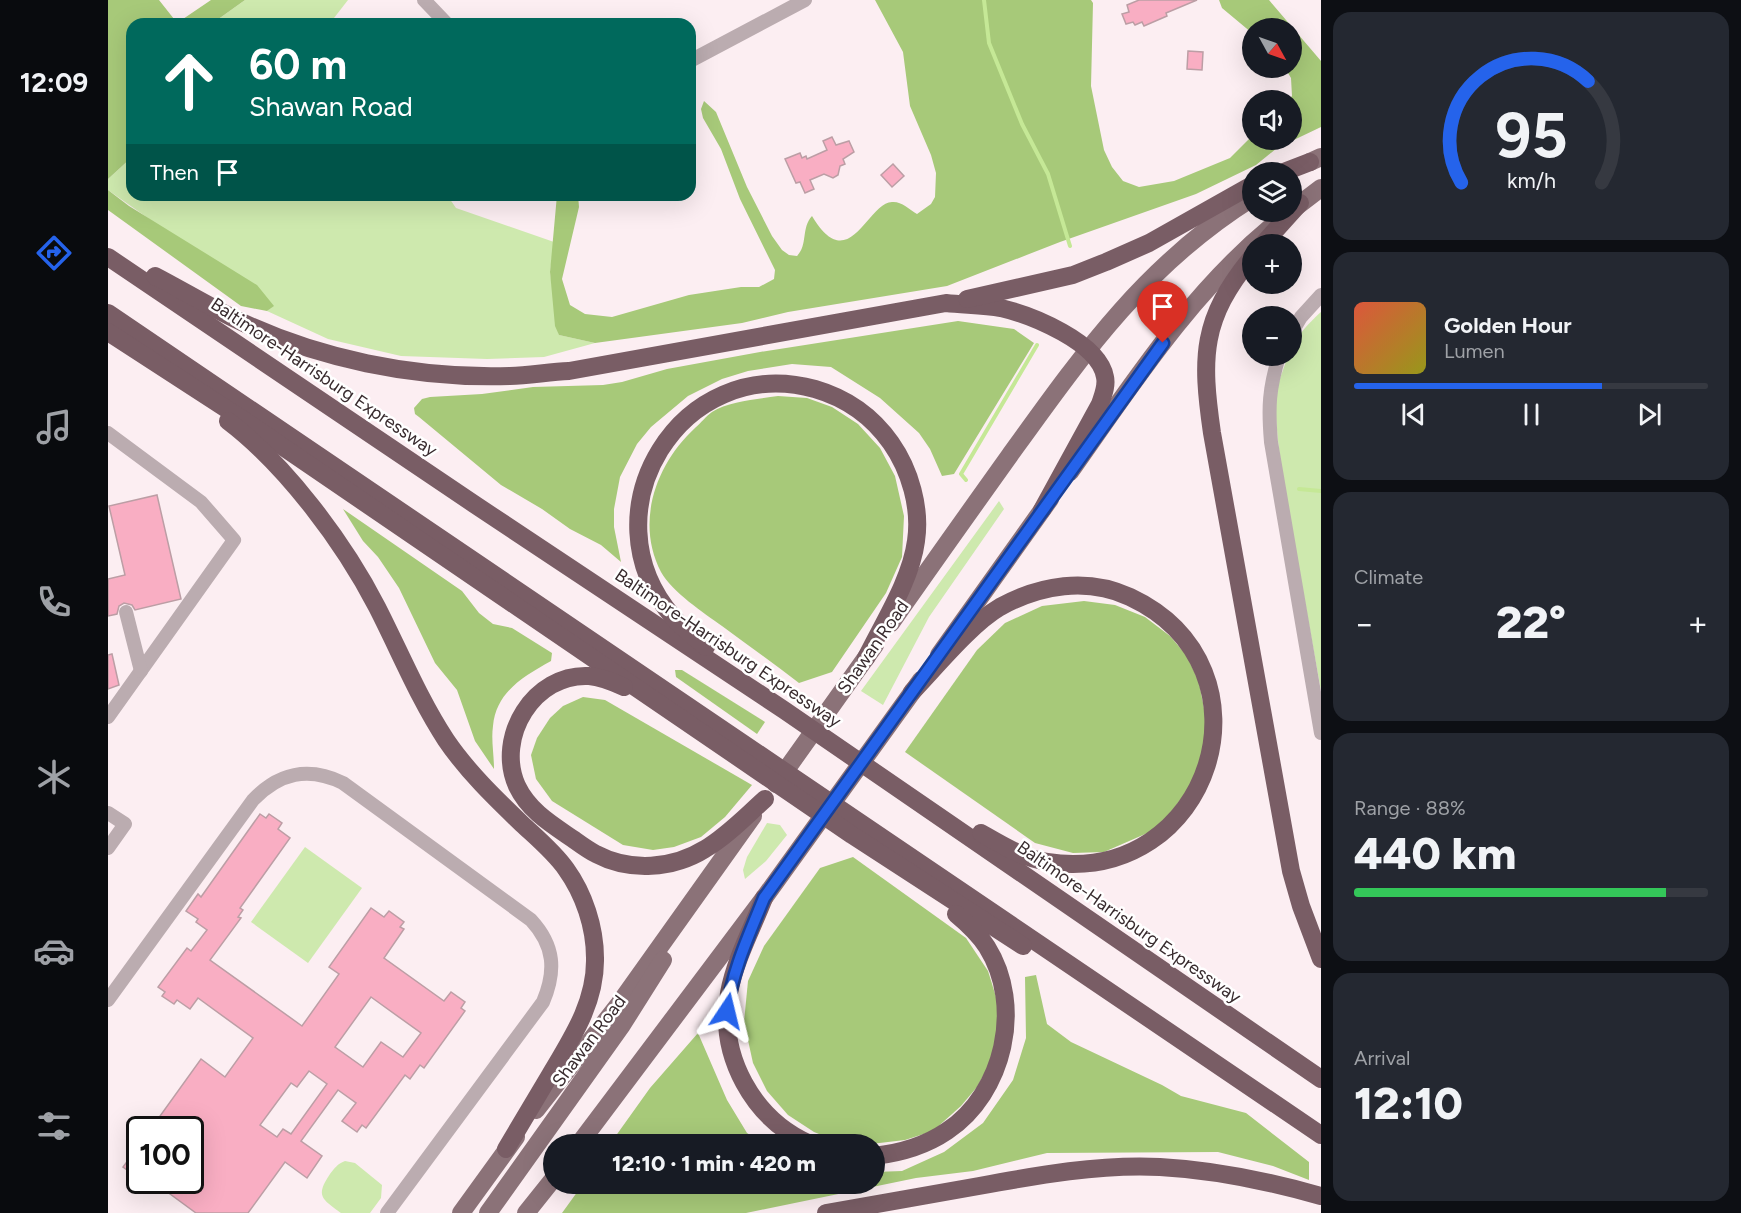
<!DOCTYPE html>
<html lang="en">
<head>
<meta charset="utf-8">
<style>
	:root { --surface:#171b24; --page:#242831; --text:#f1f3f6; --muted:#9ea1a6; --line:#363941; --accent:#2563eb }
	body { margin:0; font-family:Figtree,sans-serif; background:var(--page); color:var(--text); height:100vh; display:flex; flex-direction:column; font-size:22px; white-space:nowrap }
	* { box-sizing:border-box; margin:0 }
	p { font-size:20px; color:var(--muted) }
	.icon { flex:none; width:33px; height:33px; fill:none; stroke:currentColor; stroke-width:2; stroke-linecap:round; stroke-linejoin:round }
	.map { position:relative; flex:1; overflow:hidden }
	.panel { display:flex; flex-direction:column; gap:12px; padding:12px; background:#0d0f14; width:420px }
	.panel>* { flex:none }
	.guide { position:absolute; left:18px; top:18px; width:570px; height:183px; border-radius:18px; box-shadow:0 6px 24px #0002; background:#00695c; color:#fff; overflow:hidden }
	.needle { width:39px; rotate:130deg }
	.buttons { position:absolute; left:1134px; top:18px; display:grid; gap:12px }
	.buttons a { display:grid; place-items:center; width:60px; height:60px; border-radius:50%; background:var(--surface); box-shadow:0 6px 24px #0002; font-size:30px }
	.speed { position:absolute; left:18px; top:1116px; display:flex; gap:12px; font-size:30px; font-weight:700; text-align:center }
	.speed>* { display:grid; place-content:center; width:78px; height:78px; border-radius:50%; background:var(--surface); box-shadow:0 6px 24px #0002; line-height:1 }
	.speed .limit { border:3px solid #111; border-radius:9px; background:#fff; color:#111 }
	.pin { position:absolute; display:grid; place-items:center; width:51px; height:51px; color:#fff; margin:-62px -26px; border-radius:50% 50% 50% 0; rotate:-45deg; box-shadow:0 0 6px #0007 }
	.pin .icon { rotate:45deg }
	.me { position:absolute; width:66px; margin:-33px; rotate:10deg; stroke-linejoin:round; filter:drop-shadow(0 0 4px #0008) }
	.turn { display:flex; align-items:center; gap:21px; height:126px; padding:0 24px; font-size:27px }
	.turn .icon { width:78px; height:78px; stroke-width:2.5 }
	.turn b { display:block; font-size:42px; line-height:51px }
	.then { display:flex; align-items:center; height:57px; padding:0 24px; background:#0003; gap:12px; font-size:22px }
	.big { font-size:45px; font-weight:800; line-height:1.1 }
	.panel .tile { flex:1; display:flex; flex-direction:column; justify-content:center; gap:9px; min-width:0; padding:0 21px; border-radius:18px; background:var(--page) }
	.panel .dial { align-items:center; gap:0 }
	.dial svg { height:156px; overflow:visible; fill:none; stroke:var(--line); stroke-width:7; stroke-linecap:round; text-anchor:middle }
	.dial text { fill:var(--text); stroke:none }
	.song { display:flex; align-items:center; gap:18px }
	.cover { width:72px; height:72px; border-radius:9px; background:linear-gradient(135deg,hsl(10 70% 55%),hsl(60 70% 35%)) }
	.played { height:6px; border-radius:3px; background:linear-gradient(90deg,var(--accent) 70%,var(--line) 70%) }
	.keys { display:flex; justify-content:space-around; direction:ltr }
	.heat { display:flex; justify-content:space-between; align-items:center; font-size:33px; direction:ltr }
	.charge { height:9px; border-radius:4px; background:linear-gradient(90deg,#34c759 88%,var(--line) 0) }
	.trip { position:absolute; left:435px; top:1134px; width:342px; height:60px; border-radius:30px; background:var(--surface); box-shadow:0 6px 24px #0002; font-weight:800; line-height:60px; text-align:center }
	main { display:flex; flex:1; min-height:0 }
	.tab-bar { display:flex; flex-direction:column; width:108px; justify-content:space-around; align-items:center; background:#090b0e; color:var(--muted) }
	.tab-bar .icon { width:42px; height:42px }
	.tab-bar .on { color:var(--accent) }
	.tab-bar b { font-size:27px; color:var(--text) }
	.map>svg:first-child { display:block }
</style>
</head>
<body>
<main>
<nav class="tab-bar">
<b>12:09</b>
<svg class="icon on" aria-label="directions" viewBox="0 0 24 24"><path d="M12 3l9 9-9 9-9-9zM9 14v-3h6M13 9l2 2-2 2"/></svg>
<svg class="icon" aria-label="music" viewBox="0 0 24 24"><path d="M9 18V5l10-2v13"/><circle cx="6" cy="18" r="3"/><circle cx="16" cy="16" r="3"/></svg>
<svg class="icon" aria-label="phone" viewBox="0 0 24 24"><path d="M5 4h4l2 5-3 2q2 4 5 5l2-3 5 2v4C11 20 4 13 5 4z"/></svg>
<svg class="icon" aria-label="climate" viewBox="0 0 24 24"><path d="M12 3v18M4 7l16 10M4 17L20 7"/></svg>
<svg class="icon" aria-label="car" viewBox="0 0 24 24"><path d="M5 17H2v-5l4-1 3-4h7l3 4 3 1v5h-3M9 17h6M6 11h13"/><circle cx="7" cy="17" r="2"/><circle cx="17" cy="17" r="2"/></svg>
<svg class="icon" aria-label="filters" viewBox="0 0 24 24"><path d="M4 7h16M4 17h16"/><circle cx="9" cy="7" r="2"/><circle cx="15" cy="17" r="2"/></svg>
</nav>
<div class="map">
<svg width="1213" height="1213" viewBox="0 0 1213 1213">
	<rect width="100%" height="100%" fill="#fceef2"/>
	<g fill="#cee9ae">
		<polygon points="137,0 240,0 226,18 216,24 108,24 109,20"/>
		<polygon points="24,157 24,195 339,195 348,208 446,242 442,272 451,335 487,343 436,357 379,359 293,356 220,339 159,311 165,306 0,190 0,179"/>
		<path d="M1213,312V691L1175,480L1170,441L1167,407L1170,384L1180,356H1184C1184,339 1201,323 1213,312Z"/>
		<polygon points="891,501 896,509 821,617 775,705 753,691"/>
		<polygon points="659,823 672,825 679,835 658,861 637,879 635,870 639,857"/>
		<polygon points="197,847 254,888 200,963 143,922"/>
		<path d="M237,1161L247,1163L274,1185L273,1198L262,1213H233C214,1199 207,1196 222,1174C227,1168 229,1164 237,1161Z"/>
	</g>
	<g fill="#a7c979">
		<polygon points="0,0 51,0 66,19 75,19 103,0 137,0 109,20 108,24 24,24 24,157 0,179"/>
		<path d="M767,0H983L985,3L983,86L996,150L1004,167L1015,181L1031,187L1066,181L1122,158L1144,136V140H1184V100H1180L1184,96L1183,78L1177,68H1184V28H1144V33L1114,8L1111,0H1161L1213,61V127L1169,148L1148,165L1088,194L952,242L839,286L680,312L634,323L487,343L451,335L447,326L442,272L449,195H470L471,207L454,279L462,305L477,314L504,317L581,295L633,287H651L666,279L667,270L632,199L613,149L595,118L593,109L596,101L608,112L639,187L664,236L674,250L681,255L689,256C700,245 693,228 704,216C741,278 759,203 784,202C793,201 801,209 809,214L823,204L827,197L828,173L823,155L802,106L795,52Z"/>
		<polygon points="0,190 21,206 149,285 166,306 159,311 133,306 0,210"/>
		<polygon points="850,321 906,329 926,343 846,474 834,476 822,449 811,433 772,398 723,367 684,364 640,371 614,379 580,396 543,427 529,444 512,477 506,509 506,527 513,562 493,545 462,529 434,509 393,485 311,417 307,414 306,408 314,399 322,397 374,394 425,387 495,385 514,382 559,369 652,352"/>
		<path d="M670,396L699,398L724,407L750,424L772,448L787,476L796,516L794,557L778,593L724,672L691,683C666,664 640,645 614,626C596,613 564,592 553,572C527,522 548,464 587,428C593,423 598,416 604,412C621,401 650,399 670,396Z"/>
		<path d="M235,509L354,591L371,613L385,624L404,628L444,653L443,661C416,676 388,692 385,726C383,740 386,754 386,769L367,741L349,690L327,663L291,588L270,557L255,541Z"/>
		<polygon points="976,601 1007,605 1037,617 1062,636 1079,656 1091,682 1098,719 1099,749 1085,783 1051,828 996,852 965,853 927,843 797,752 869,650 897,623 934,606"/>
		<polygon points="567,670 574,670 657,722 649,734 568,677"/>
		<polygon points="475,697 497,700 644,785 617,817 593,837 566,847 545,850 515,845 444,801 428,779 423,755 429,738 442,718 455,706"/>
		<polygon points="745,857 858,938 880,971 889,1000 891,1029 884,1060 869,1087 853,1106 825,1131 797,1140 763,1144 731,1142 706,1132 680,1115 659,1091 645,1063 636,1022 640,981 656,946 712,868"/>
		<polygon points="928,975 939,1024 963,1042 1054,1085 1073,1096 1138,1113 1201,1162 1201,1180 1165,1166 1110,1152 939,1153 865,1171 808,1178 638,1213 454,1213 475,1184 766,1184 767,1172 794,1171 836,1152 875,1123 905,1080 918,1038 917,977"/>
		<polygon points="590,1033 619,1100 639,1133 656,1144 502,1144 542,1088"/>
	</g>
	<g fill="none" stroke-linecap="round" stroke-linejoin="round">
		<g stroke="#c5e896" stroke-width="4">
			<polyline points="876,0 881,43 914,124 940,174 962,246"/>
			<polyline points="858,480 853,474 929,345"/>
			<polyline points="1191,489 1213,491"/>
		</g>
	</g>
	<g fill="#f9aec3" stroke="#bc9ea5" stroke-width="1.5" fill-rule="evenodd">
		<polygon points="1031,0 1089,0 1058,13 1059,16 1036,26 1034,22 1027,25 1025,22 1018,24 1014,14 1021,12 1019,5"/>
		<polygon points="1080,51 1095,52 1094,70 1079,69"/>
		<polygon points="724,137 728,145 741,141 746,152 735,159 737,164 732,166 730,175 725,178 716,174 702,180 706,189 697,193 692,182 688,183 677,159 692,153 694,158 698,156 699,159 719,150 715,141"/>
		<polygon points="785,164 796,176 784,187 773,175"/>
		<polygon points="49,495 73,599 27,610 24,605 16,603 11,606 9,614 0,616 0,579 17,575 1,506"/>
		<polygon points="4,654 11,685 0,689 0,655"/>
		<path d="M152,814L158,818L161,814L174,823L170,829L182,838L132,908L135,910L130,917L133,918L102,960L194,1026L231,974L221,967L263,908L276,917L281,911L296,922L292,927L296,929L276,958L336,1001L343,992L357,1002L353,1008L357,1011L316,1068L312,1065L302,1079L297,1075L258,1128L254,1125L249,1132L234,1121L248,1103L230,1090L193,1141L214,1156L199,1178L177,1162L140,1213H88L43,1180H82V1130H42L93,1059L117,1077L145,1038L90,998L82,1009L69,1000L66,1004L54,996L57,992L50,987L79,948L83,951L99,930L88,922L90,919L78,911L90,894L93,897ZM263,997L313,1033L295,1057L273,1042L255,1067L227,1047ZM201,1071L219,1084L183,1134L175,1129L169,1137L152,1125L183,1083L189,1087Z"/>
		<polygon points="32,1144 32,1179 15,1167"/>
	</g>
	<g fill="none" stroke-linecap="round" stroke-linejoin="round">
		<g stroke="#bbacb0" stroke-width="14">
			<polyline points="316,0 339,24"/>
			<polyline points="582,61 697,0"/>
			<polyline points="1184,332 1193,317 1213,295"/>
			<path d="M1171,356C1161,389 1160,407 1163,442L1213,733"/>
			<polyline points="0,433 93,502 126,540 0,717"/>
			<polyline points="18,612 33,671"/>
			<polyline points="0,813 17,824 0,848"/>
			<path d="M0,1000L145,800C171,773 200,766 235,783L423,920C447,946 448,971 435,1002L279,1213"/>
		</g>
		<g stroke="#8b7278" stroke-width="18">
			<polyline points="1202,162 1213,157"/>
			<polyline points="1184,210 1213,188"/>
			<path d="M962,472C1023,386 1081,295 1163,227"/>
			<path d="M783,623C822,567 862,511 902,455C974,355 1037,265 1144,198"/>
			<polyline points="831,655 942,499"/>
			<polyline points="668,784 767,645"/>
			<polyline points="428,1110 511,1004 645,816"/>
			<polyline points="471,1144 656,898 813,680"/>
			<polyline points="353,1213 408,1137"/>
			<polyline points="380,1213 514,1025 555,960"/>
			<polyline points="418,1213 446,1178"/>
		</g>
		<g stroke="#795d65" stroke-width="18">
			<polyline points="1176,172 1202,162"/>
			<polyline points="1155,244 1192,203"/>
			<polyline points="0,257 366,504 676,710 1213,1079"/>
			<path d="M1144,257C1093,319 1093,357 1104,433L1183,871L1193,906L1213,959"/>
			<path d="M47,276C72,289 97,304 123,317C208,359 307,379 402,376C422,375 442,372 461,371L838,303C856,305 875,305 893,308C923,315 991,342 997,377C999,386 995,395 992,404L934,510"/>
			<polyline points="859,299 965,275 998,262 1041,243 1144,185"/>
			<polyline points="0,313 1213,1135"/>
			<polyline points="0,332 134,419 744,835 915,946"/>
			<path d="M120,421C178,465 236,543 269,607C292,652 311,699 338,740C359,771 387,798 414,824C429,838 446,852 458,869C476,894 487,927 487,958C488,1002 464,1038 442,1075C428,1099 413,1124 398,1149"/>
			<path d="M598,647C587,637 574,628 565,617C475,513 573,352 707,389C738,398 764,416 783,443C802,470 813,508 808,541C803,580 775,623 758,658"/>
			<path d="M516,687C505,682 494,677 481,676C426,673 387,737 409,786C421,811 443,824 465,839C472,844 480,850 488,854C522,872 565,869 597,849C619,836 638,816 657,799"/>
			<path d="M804,692C828,667 863,624 892,607C932,585 979,577 1022,597C1173,668 1103,887 939,862C915,858 894,845 873,833"/>
			<path d="M656,898C644,929 627,960 621,993C610,1056 645,1119 702,1144"/>
			<path d="M766,1156C793,1153 817,1146 839,1131C896,1093 916,1006 879,947C871,934 860,924 848,914"/>
			<path d="M718,1213C769,1204 820,1195 871,1186C931,1175 991,1164 1052,1167C1107,1170 1160,1181 1213,1196"/>
		</g>
	</g>
	<g fill="none" stroke-linecap="round" stroke-linejoin="round">
		<g stroke="#184099" stroke-width="15">
			<path id="route" d="M619,1011C624,971 641,935 656,898L1055,343"/>
		</g>
		<use href="#route" stroke="#2563eb" stroke-width="10"/>
	</g>
	<g text-anchor="middle" stroke-width="5" stroke-linejoin="round" paint-order="stroke">
		<g font-size="18" fill="#382b2e" stroke="#fff">
			<text transform="translate(216 377) rotate(34)" y="6">Baltimore-Harrisburg Expressway</text>
			<text transform="translate(765 647) rotate(-55)" y="6">Shawan Road</text>
			<text transform="translate(620 648) rotate(34)" y="6">Baltimore-Harrisburg Expressway</text>
			<text transform="translate(1021 922) rotate(35)" y="6">Baltimore-Harrisburg Expressway</text>
			<text transform="translate(481 1041) rotate(-53)" y="6">Shawan Road</text>
		</g>
	</g>
</svg>
<div class="buttons">
<a><svg class="needle" viewBox="-14 -14 28 28"><path d="M0-13l5 13h-10z" fill="#e53935"/><path d="M0 13l5-13h-10z" fill="#9ea1a6"/></svg></a>
<a><svg class="icon" aria-label="sound" viewBox="0 0 24 24"><path d="M4 9h4l5-4v14l-5-4H4zM17 9q2 3 0 6"/></svg></a>
<a><svg class="icon" aria-label="layers" viewBox="0 0 24 24"><path d="M12 4l9 5-9 5-9-5zM3 14l9 5 9-5"/></svg></a>
<a>+</a>
<a>−</a>
</div>
<div class="speed"><div class="limit">100</div></div>
<div class="pin" style="left:1055px;top:343px;background:#d93025"><svg class="icon" aria-label="arrive" viewBox="0 0 24 24"><path d="M6 21V4h12l-3 4 3 4H6"/></svg></div>
<svg class="me" style="left:619px;top:1011px" viewBox="-20 -20 40 40"><path d="M0-17L14 15 0 8-14 15z" fill="#2563eb" stroke="#fff" stroke-width="4"/></svg>
<div class="trip">12:10 · 1 min · 420 m</div>
<div class="guide">
<div class="turn"><svg class="icon" aria-label="ahead" viewBox="0 0 24 24"><path d="M12 20V5M6 11l6-6 6 6"/></svg><div><b>60 m</b>Shawan Road</div></div>
<div class="then">Then<svg class="icon" aria-label="arrive" viewBox="0 0 24 24"><path d="M6 21V4h12l-3 4 3 4H6"/></svg></div>
</div>
</div>
<section class="panel">
<div class="tile dial"><svg viewBox="0 0 100 80">
<path d="M14 69A42 42 0 1 1 86 69"/>
<path d="M14 69A42 42 0 0 1 79 17" stroke="#2563eb"/>
<text x="50" y="56" font-size="32" font-weight="700">95</text>
<text x="50" y="72" font-size="11">km/h</text>
</svg></div>
<div class="tile">
<div class="song"><i class="cover"></i><div><b>Golden Hour</b><p>Lumen</p></div></div>
<div class="played"></div>
<div class="keys"><svg class="icon" aria-label="previous" viewBox="0 0 24 24"><path d="M18 5L8 12l10 7zM5 5v14"/></svg><svg class="icon" aria-label="pause" viewBox="0 0 24 24"><path d="M8 5v14M16 5v14"/></svg><svg class="icon" aria-label="next" viewBox="0 0 24 24"><path d="M6 5l10 7-10 7zM19 5v14"/></svg></div>
</div>
<div class="tile"><p>Climate</p>
<div class="heat"><a>−</a><b class="big">22°</b><a>+</a></div>
</div>
<div class="tile"><p>Range · 88%</p><b class="big">440 km</b><div class="charge"></div></div>
<div class="tile"><p>Arrival</p><b class="big">12:10</b></div>
</section>
</main>
</body>
</html>
